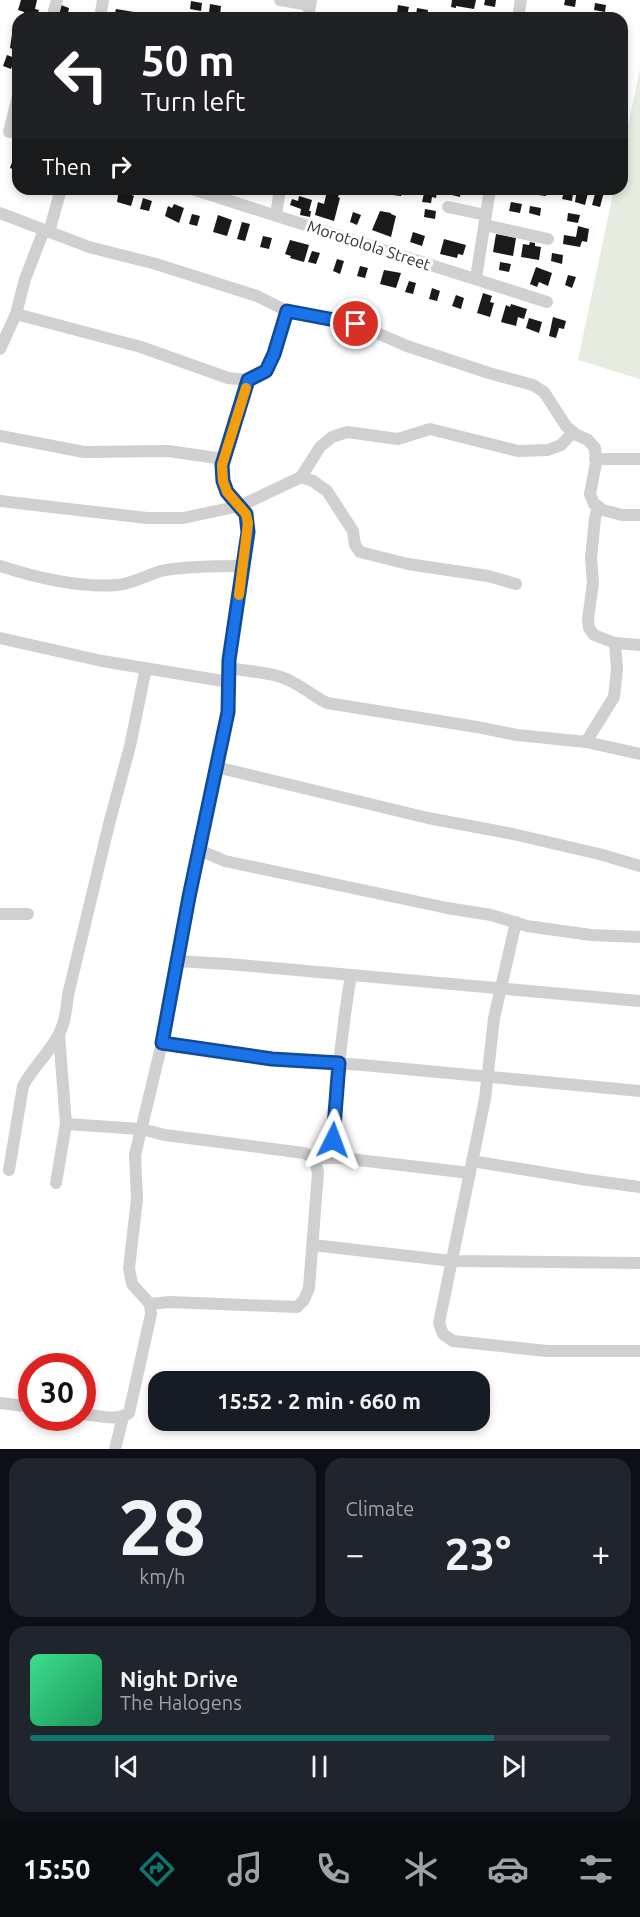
<!DOCTYPE html>
<html lang="en">
<head>
<meta charset="utf-8">
<style>
	:root { --surface:#171b24; --page:#20242c; --text:#f1f3f6; --muted:#9ea1a6; --line:#363941; --accent:#0f766e }
	body { margin:0; font-family:Ubuntu,sans-serif; background:var(--page); color:var(--text); height:100vh; display:flex; flex-direction:column; font-size:22px; white-space:nowrap }
	* { box-sizing:border-box; margin:0 }
	p { font-size:20px; color:var(--muted) }
	.icon { flex:none; width:33px; height:33px; fill:none; stroke:currentColor; stroke-width:2; stroke-linecap:round; stroke-linejoin:round }
	.map { position:relative; height:1449px; overflow:hidden }
	.sheet { display:flex; flex-direction:column; gap:9px; padding:9px; background:#0d0f14; flex:1 }
	.sheet>* { flex:none }
	.hud { position:absolute; left:12px; top:12px; width:616px; height:183px; border-radius:18px; box-shadow:0 3px 9px #0003; background:#202124; color:#fff; overflow:hidden }
	.speed { position:absolute; left:18px; top:1353px; display:flex; gap:12px; font-size:30px; font-weight:700; text-align:center }
	.speed>* { display:grid; place-content:center; width:78px; height:78px; border-radius:50%; background:var(--surface); box-shadow:0 3px 9px #0003; line-height:1 }
	.speed .limit { border:9px solid #d22; background:#fff; color:#111 }
	.pin { position:absolute; display:grid; place-items:center; width:51px; height:51px; color:#fff; margin:-26px; border:3px solid #fff; border-radius:50%; box-shadow:0 2px 6px #0007 }
	.me { position:absolute; width:66px; margin:-33px; rotate:3deg; stroke-linejoin:round; filter:drop-shadow(0 0 4px #0008) }
	.turn { display:flex; align-items:center; gap:21px; height:126px; padding:0 30px; font-size:27px }
	.turn .icon { width:78px; height:78px; stroke-width:2.5 }
	.turn b { display:block; font-size:42px; line-height:51px }
	.then { display:flex; align-items:center; height:57px; padding:0 30px; background:#0003; gap:12px; font-size:22px }
	.big { font-size:45px; font-weight:600; line-height:1.1 }
	.sheet .card { flex:1; display:flex; flex-direction:column; justify-content:center; gap:9px; min-width:0; padding:0 21px; border-radius:18px; background:var(--page) }
	.sheet .dial { align-items:center; gap:0 }
	.dial b { font-size:78px; line-height:1 }
	.song { display:flex; align-items:center; gap:18px }
	.cover { width:72px; height:72px; border-radius:9px; background:linear-gradient(135deg,hsl(150 70% 55%),hsl(150 70% 35%)) }
	.played { height:6px; border-radius:3px; background:linear-gradient(90deg,var(--accent) 80%,var(--line) 80%) }
	.keys { display:flex; justify-content:space-around; direction:ltr }
	.heat { display:flex; justify-content:space-between; align-items:center; font-size:33px; direction:ltr }
	.sheet .tiles { flex:1; display:grid; gap:9px; grid-template-columns:1fr 1fr }
	.card:last-child { grid-column:span 2 }
	.trip { position:absolute; left:148px; top:1371px; width:342px; height:60px; border-radius:18px; background:var(--surface); box-shadow:0 3px 9px #0003; font-weight:600; line-height:60px; text-align:center }
	.menu { display:flex; height:96px; justify-content:space-around; align-items:center; background:#090b0e; color:var(--muted) }
	.menu .icon { width:42px; height:42px }
	.menu .current { color:var(--accent) }
	.menu b { font-size:27px; color:var(--text) }
	.map>svg:first-child { display:block }
</style>
</head>
<body>
<div class="map">
<svg width="640" height="1449" viewBox="0 0 640 1449">
	<rect width="100%" height="100%" fill="#fff"/>
	<polygon fill="#e6ecdf" points="640,69 640,379 578,360 614,189 622,189 623,150"/>
	<g fill="#1a1a1a">
		<polygon points="21,0 37,0 35,9 39,10 37,17 23,17 24,12 18,10"/>
		<polygon points="452,0 476,0 474,9 456,6 456,8 451,7"/>
		<polygon points="485,0 496,0 495,7 484,5"/>
		<polygon points="565,0 576,0 575,7 564,5"/>
		<polygon points="191,1 202,3 201,11 190,9"/>
		<polygon points="595,3 606,5 605,12 594,10"/>
		<polygon points="210,4 221,6 220,15 209,13"/>
		<polygon points="61,5 69,8 67,18 58,16"/>
		<polygon points="398,5 409,7 407,15 397,13"/>
		<polygon points="417,8 428,10 427,18 416,16"/>
		<polygon points="116,9 134,12 133,18 114,18"/>
		<polygon points="534,13 553,16 553,18 533,18"/>
		<polygon points="16,29 18,30 18,51 10,48 12,34 14,35"/>
		<polygon points="7,55 15,58 11,69 3,66"/>
		<polygon points="16,151 18,151 18,171 10,168"/>
		<polygon points="119,189 131,189 129,194 134,196 131,206 117,202"/>
		<polygon points="386,189 402,189 401,196 385,194"/>
		<polygon points="425,189 435,189 435,191 437,192 436,198 432,197 431,203 422,202"/>
		<polygon points="453,189 461,189 460,197 452,195"/>
		<polygon points="532,189 547,189 546,196 531,194"/>
		<polygon points="577,189 589,189 585,205 575,202"/>
		<polygon points="596,190 604,192 600,207 592,205"/>
		<polygon points="327,191 339,194 338,197 340,198 334,221 315,215 318,202 324,204"/>
		<polygon points="564,192 573,193 572,201 562,199"/>
		<polygon points="299,196 312,200 309,211 311,211 310,217 300,215 301,209 290,205 292,199 298,201"/>
		<polygon points="143,198 152,201 149,211 140,209"/>
		<polygon points="511,202 522,204 520,213 509,211"/>
		<polygon points="174,204 184,208 179,223 165,216 168,206 172,208"/>
		<polygon points="530,206 541,208 540,216 529,213"/>
		<polygon points="425,209 436,211 435,219 424,217"/>
		<polygon points="380,211 391,213 391,214 396,216 391,237 372,230"/>
		<polygon points="353,212 361,215 357,225 350,222"/>
		<polygon points="568,213 580,215 578,223 567,221"/>
		<polygon points="192,214 200,216 197,226 189,224"/>
		<polygon points="218,215 232,220 227,236 213,232"/>
		<polygon points="242,222 250,224 245,241 237,239"/>
		<polygon points="578,226 589,229 587,242 582,241 580,247 563,244 564,235 576,237"/>
		<polygon points="413,232 425,236 422,246 410,242"/>
		<polygon points="496,234 516,238 513,256 493,252"/>
		<polygon points="263,236 272,238 269,249 260,247"/>
		<polygon points="444,239 466,245 463,255 458,254 457,258 440,254"/>
		<polygon points="290,240 309,245 304,262 290,258 291,256 285,254"/>
		<polygon points="530,242 535,243 535,246 541,247 539,260 521,257 523,244 529,245"/>
		<polygon points="312,251 320,253 316,264 308,262"/>
		<polygon points="552,253 563,255 562,264 551,261"/>
		<polygon points="337,259 344,261 340,274 333,271"/>
		<polygon points="500,262 511,264 509,272 499,270"/>
		<polygon points="360,266 368,268 365,278 357,276"/>
		<polygon points="536,267 552,273 548,286 539,282 537,287 530,284"/>
		<polygon points="384,270 401,273 396,288 380,284"/>
		<polygon points="568,275 576,277 572,288 565,285"/>
		<polygon points="409,281 416,283 413,294 405,292"/>
		<polygon points="432,288 440,291 437,301 429,299"/>
		<polygon points="483,293 492,296 490,302 494,303 490,317 477,313"/>
		<polygon points="456,295 464,298 461,309 452,306"/>
		<polygon points="511,304 527,309 524,319 518,317 516,326 501,322 506,305 510,307"/>
		<polygon points="553,317 566,321 564,329 559,328 556,338 549,336"/>
		<polygon points="529,318 542,322 539,333 526,328"/>
	</g>
	<g fill="none" stroke-linecap="round" stroke-linejoin="round">
		<g stroke="#d0d0d0" stroke-width="12">
			<polyline points="280,0 310,5"/>
			<polyline points="52,18 57,0"/>
			<polyline points="100,18 103,0"/>
			<polyline points="308,18 311,0"/>
			<polyline points="518,18 521,0"/>
			<polyline points="9,132 18,96"/>
			<polyline points="192,189 547,302"/>
			<polyline points="448,207 486,215"/>
			<polyline points="0,213 89,247 156,264 257,296 287,311 274,354 266,371 248,380 228,378 141,347 16,314"/>
			<polyline points="276,215 280,189"/>
			<polyline points="485,225 548,239"/>
			<polyline points="49,232 61,189"/>
			<polyline points="476,278 490,189"/>
			<polyline points="287,311 356,324 407,346 489,373 533,385 544,392 566,426 575,434 588,440 595,448 596,463 590,494 594,504 603,510 622,515 640,515"/>
			<polyline points="0,349 16,314 25,279 44,230"/>
			<polyline points="0,436 84,452 168,451 224,459"/>
			<polyline points="595,459 640,459"/>
			<polyline points="301,477 320,447 332,437 347,432 398,439 430,429 518,451 548,450 561,445 573,432"/>
			<polyline points="0,501 147,518 183,518 240,506 301,477 313,481 327,491 353,531 355,545 360,552 408,564 488,576 516,584"/>
			<polyline points="598,506 595,518 591,558 593,583 588,619 589,628 594,635 615,643 640,645"/>
			<path d="M0,566C37,578 78,588 117,585C132,584 147,575 161,571C182,566 221,566 243,566"/>
			<polyline points="0,638 102,661 229,682"/>
			<path d="M229,668C250,672 276,672 294,683C306,689 315,697 327,703L477,727L517,735L586,742L640,754"/>
			<polyline points="586,742 614,697 617,669 615,643"/>
			<polyline points="216,767 428,818 513,834 599,854 640,866"/>
			<polyline points="199,850 225,861 447,908 491,915 527,926 591,935 640,937"/>
			<polyline points="0,914 28,914"/>
			<polyline points="516,922 494,1018 485,1099 439,1323 443,1334 453,1341 547,1351 640,1351"/>
			<polyline points="176,961 228,964 640,1001"/>
			<polyline points="162,1043 272,1059 363,1065 640,1091"/>
			<polyline points="66,1124 141,1129 165,1135 304,1153 314,1158 318,1172 309,1288 304,1300 297,1307 170,1302 150,1304"/>
			<polyline points="314,1158 341,1158 470,1173"/>
			<path d="M332,1158C335,1096 341,1035 351,975"/>
			<polyline points="472,1161 588,1180 640,1187"/>
			<path d="M9,1170L23,1086C34,1065 56,1047 63,1024C66,1015 67,1005 68,995L109,824L130,746L146,668"/>
			<polyline points="56,1183 66,1124 59,1035"/>
			<polyline points="313,1245 452,1261 640,1263"/>
			<polyline points="0,1403 32,1407"/>
			<path d="M82,1414C97,1415 116,1422 129,1413L151,1314L150,1304L132,1284L129,1268L137,1199L135,1155L162,1043L189,897L228,712L229,660L248,523L246,514L227,492L223,481L222,465L248,380"/>
			<polyline points="115,1449 123,1417"/>
		</g>
	</g>
	<g fill="none" stroke-linecap="round" stroke-linejoin="round">
		<g stroke="#114b97" stroke-width="15">
			<polyline id="route" points="333,1140 339,1063 272,1059 162,1043 189,897 228,712 229,660 248,532 246,514 227,492 223,481 222,465 248,380 266,371 274,354 287,311 356,324"/>
		</g>
		<use href="#route" stroke="#1a73e8" stroke-width="10"/>
		<polyline stroke="#f59e0b" stroke-width="10" points="239,595 248,523 246,514 227,492 223,481 222,465 246,388"/>
	</g>
	<g text-anchor="middle" stroke-width="6" stroke-linejoin="round" paint-order="stroke">
		<g font-size="16" fill="#333" stroke="#fff">
			<text transform="translate(369 245) rotate(18)" y="6">Morotolola Street</text>
		</g>
	</g>
</svg>
<div class="speed"><div class="limit">30</div></div>
<div class="pin" style="left:356px;top:324px;background:#d93025"><svg class="icon" aria-label="arrive" viewBox="0 0 24 24"><path d="M6 21V4h12l-3 4 3 4H6"/></svg></div>
<svg class="me" style="left:333px;top:1140px" viewBox="-20 -20 40 40"><path d="M0-17L14 15 0 8-14 15z" fill="#1a73e8" stroke="#fff" stroke-width="4"/></svg>
<div class="trip">15:52 · 2 min · 660 m</div>
<div class="hud">
<div class="turn"><svg class="icon" aria-label="left" viewBox="0 0 24 24"><path d="M17 20v-9H6M10 6l-5 5 5 5"/></svg><div><b>50 m</b>Turn left</div></div>
<div class="then">Then<svg class="icon" aria-label="right" viewBox="0 0 24 24"><path d="M7 20v-9h11M14 6l5 5-5 5"/></svg></div>
</div>
</div>
<section class="sheet">
<div class="tiles">
<div class="card dial"><b>28</b><p>km/h</p></div>
<div class="card"><p>Climate</p>
<div class="heat"><a>−</a><b class="big">23°</b><a>+</a></div>
</div>
<div class="card">
<div class="song"><i class="cover"></i><div><b>Night Drive</b><p>The Halogens</p></div></div>
<div class="played"></div>
<div class="keys"><svg class="icon" aria-label="previous" viewBox="0 0 24 24"><path d="M18 5L8 12l10 7zM5 5v14"/></svg><svg class="icon" aria-label="pause" viewBox="0 0 24 24"><path d="M8 5v14M16 5v14"/></svg><svg class="icon" aria-label="next" viewBox="0 0 24 24"><path d="M6 5l10 7-10 7zM19 5v14"/></svg></div>
</div>
</div>
</section>
<nav class="menu">
<b>15:50</b>
<svg class="icon current" aria-label="directions" viewBox="0 0 24 24"><path d="M12 3l9 9-9 9-9-9zM9 14v-3h6M13 9l2 2-2 2"/></svg>
<svg class="icon" aria-label="music" viewBox="0 0 24 24"><path d="M9 18V5l10-2v13"/><circle cx="6" cy="18" r="3"/><circle cx="16" cy="16" r="3"/></svg>
<svg class="icon" aria-label="phone" viewBox="0 0 24 24"><path d="M5 4h4l2 5-3 2q2 4 5 5l2-3 5 2v4C11 20 4 13 5 4z"/></svg>
<svg class="icon" aria-label="climate" viewBox="0 0 24 24"><path d="M12 3v18M4 7l16 10M4 17L20 7"/></svg>
<svg class="icon" aria-label="car" viewBox="0 0 24 24"><path d="M5 17H2v-5l4-1 3-4h7l3 4 3 1v5h-3M9 17h6M6 11h13"/><circle cx="7" cy="17" r="2"/><circle cx="17" cy="17" r="2"/></svg>
<svg class="icon" aria-label="filters" viewBox="0 0 24 24"><path d="M4 7h16M4 17h16"/><circle cx="9" cy="7" r="2"/><circle cx="15" cy="17" r="2"/></svg>
</nav>
</body>
</html>
